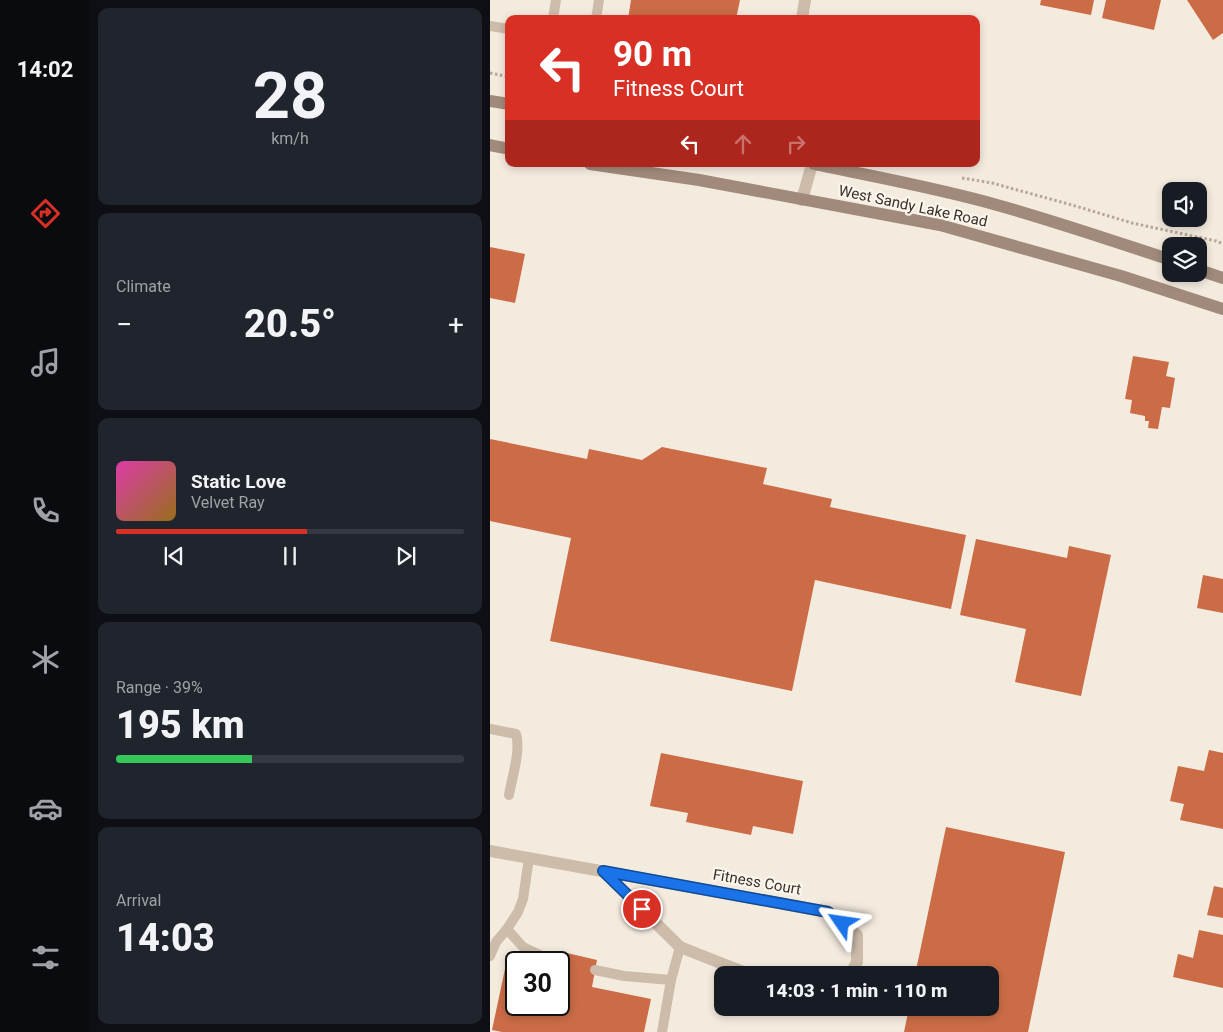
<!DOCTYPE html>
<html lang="en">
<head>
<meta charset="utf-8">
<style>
	:root { --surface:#171b24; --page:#20242c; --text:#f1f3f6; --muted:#9ea1a6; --line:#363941; --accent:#d93025 }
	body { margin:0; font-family:Roboto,sans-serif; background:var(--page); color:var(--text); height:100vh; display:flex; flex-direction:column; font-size:19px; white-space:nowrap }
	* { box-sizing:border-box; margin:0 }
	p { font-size:16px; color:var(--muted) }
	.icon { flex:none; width:28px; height:28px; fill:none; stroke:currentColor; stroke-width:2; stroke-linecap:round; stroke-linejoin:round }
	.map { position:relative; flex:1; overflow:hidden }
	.panel { display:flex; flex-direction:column; gap:8px; padding:8px; background:#0d0f14; width:400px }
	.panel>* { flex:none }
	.guide { position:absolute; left:15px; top:15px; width:475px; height:152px; border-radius:10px; box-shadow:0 2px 8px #0003; background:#d93025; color:#fff; overflow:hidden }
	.fabs { position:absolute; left:672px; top:182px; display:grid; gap:10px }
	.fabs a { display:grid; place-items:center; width:45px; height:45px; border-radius:10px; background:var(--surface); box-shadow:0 2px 8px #0003; font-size:25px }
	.speed { position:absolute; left:15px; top:951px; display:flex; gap:10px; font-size:25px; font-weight:700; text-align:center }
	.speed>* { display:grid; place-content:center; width:65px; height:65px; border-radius:50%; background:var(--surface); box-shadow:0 2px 8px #0003; line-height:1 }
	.speed .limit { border:2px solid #111; border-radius:8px; background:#fff; color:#111 }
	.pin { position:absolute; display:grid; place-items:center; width:42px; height:42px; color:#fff; margin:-21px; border:2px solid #fff; border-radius:50%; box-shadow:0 1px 5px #0007 }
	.me { position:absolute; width:55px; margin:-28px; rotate:302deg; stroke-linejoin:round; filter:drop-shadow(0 0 4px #0008) }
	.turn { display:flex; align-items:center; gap:18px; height:105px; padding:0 25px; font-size:22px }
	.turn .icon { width:65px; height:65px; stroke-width:2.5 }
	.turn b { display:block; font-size:35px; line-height:42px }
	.lanes { display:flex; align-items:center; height:48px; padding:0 25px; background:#0003; justify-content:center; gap:25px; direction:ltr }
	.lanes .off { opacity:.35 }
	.big { font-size:38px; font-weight:800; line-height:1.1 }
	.panel .widget { flex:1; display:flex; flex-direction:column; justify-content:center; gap:8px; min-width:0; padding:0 18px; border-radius:10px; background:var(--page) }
	.panel .dial { align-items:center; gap:0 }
	.dial b { font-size:65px; line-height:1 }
	.song { display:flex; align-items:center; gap:15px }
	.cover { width:60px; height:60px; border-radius:8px; background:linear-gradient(135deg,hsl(320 70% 55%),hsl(40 70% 35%)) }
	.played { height:5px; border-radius:2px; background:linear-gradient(90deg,var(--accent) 55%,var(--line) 55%) }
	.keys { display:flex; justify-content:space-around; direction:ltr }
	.heat { display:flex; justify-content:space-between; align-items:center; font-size:28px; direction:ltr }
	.charge { height:8px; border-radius:4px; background:linear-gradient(90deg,#34c759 39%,var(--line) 0) }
	.trip { position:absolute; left:224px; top:966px; width:285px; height:50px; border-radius:10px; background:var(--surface); box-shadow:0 2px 8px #0003; font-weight:800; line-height:50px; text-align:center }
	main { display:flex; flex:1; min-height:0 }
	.menu { display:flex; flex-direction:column; width:90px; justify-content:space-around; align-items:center; background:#090b0e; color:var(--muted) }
	.menu .icon { width:35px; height:35px }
	.menu .active { color:var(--accent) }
	.menu b { font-size:22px; color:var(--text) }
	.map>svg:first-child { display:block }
</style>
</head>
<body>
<main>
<nav class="menu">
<b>14:02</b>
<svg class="icon active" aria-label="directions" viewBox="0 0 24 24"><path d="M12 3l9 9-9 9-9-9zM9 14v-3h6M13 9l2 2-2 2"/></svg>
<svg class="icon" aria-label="music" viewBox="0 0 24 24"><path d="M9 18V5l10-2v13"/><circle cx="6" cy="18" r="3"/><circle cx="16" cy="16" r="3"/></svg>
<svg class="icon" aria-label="phone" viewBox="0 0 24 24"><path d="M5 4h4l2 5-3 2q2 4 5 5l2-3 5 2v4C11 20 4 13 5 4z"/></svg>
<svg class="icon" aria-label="climate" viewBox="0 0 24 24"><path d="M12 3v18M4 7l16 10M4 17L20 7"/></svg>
<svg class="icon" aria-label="car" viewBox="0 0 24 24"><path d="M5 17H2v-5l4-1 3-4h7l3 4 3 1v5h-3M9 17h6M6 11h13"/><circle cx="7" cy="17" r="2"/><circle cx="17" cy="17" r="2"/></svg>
<svg class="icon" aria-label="filters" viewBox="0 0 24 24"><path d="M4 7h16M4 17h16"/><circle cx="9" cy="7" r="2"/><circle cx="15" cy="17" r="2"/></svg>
</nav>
<section class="panel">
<div class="widget dial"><b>28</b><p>km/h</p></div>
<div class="widget"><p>Climate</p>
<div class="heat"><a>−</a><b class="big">20.5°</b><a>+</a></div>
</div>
<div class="widget">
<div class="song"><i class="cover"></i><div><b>Static Love</b><p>Velvet Ray</p></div></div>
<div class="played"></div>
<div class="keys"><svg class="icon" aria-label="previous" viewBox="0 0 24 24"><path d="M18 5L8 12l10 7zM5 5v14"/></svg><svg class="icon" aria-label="pause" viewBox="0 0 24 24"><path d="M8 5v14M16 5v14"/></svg><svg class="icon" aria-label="next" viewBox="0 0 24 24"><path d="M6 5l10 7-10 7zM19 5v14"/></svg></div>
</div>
<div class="widget"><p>Range · 39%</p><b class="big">195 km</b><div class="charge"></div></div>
<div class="widget"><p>Arrival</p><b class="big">14:03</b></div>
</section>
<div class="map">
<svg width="733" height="1032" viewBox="0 0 733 1032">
	<rect width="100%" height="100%" fill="#f4ebdf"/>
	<g fill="#cb6c47">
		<polygon points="141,0 250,0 246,19 138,19"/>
		<polygon points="551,0 604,0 601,15 550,5"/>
		<polygon points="616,0 671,0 664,30 612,18"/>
		<polygon points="697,0 733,0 733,33 723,40"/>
		<polygon points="0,247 35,254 25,303 0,298"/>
		<polygon points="643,356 679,362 676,376 685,378 680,408 672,407 668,429 658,428 659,421 655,421 655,416 640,413 642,400 635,399"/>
		<polygon points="0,439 97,459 99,449 152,460 172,447 277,468 273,484 342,499 340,507 476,535 461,609 325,580 302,691 60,641 81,538 0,521"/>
		<polygon points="486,539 577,558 579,546 621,555 591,696 525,682 536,629 470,615"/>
		<polygon points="713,575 733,579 733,613 707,608"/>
		<polygon points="719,750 733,753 733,829 690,820 694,804 680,801 688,766 714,771"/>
		<polygon points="171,753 313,781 303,834 263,826 261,835 196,822 198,813 160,806"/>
		<polygon points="456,827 575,852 538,1032 414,1032 419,1008 500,1008 500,975 425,975"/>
		<polygon points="724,886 733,888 733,918 717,915"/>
		<polygon points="709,930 733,935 733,988 683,977 688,954 703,958"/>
		<polygon points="77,953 107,960 102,987 161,999 154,1032 12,1032 2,1030 15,969 26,972 26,1005 69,1005 69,980 71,981"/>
	</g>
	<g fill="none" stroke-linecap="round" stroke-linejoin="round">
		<g stroke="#b9a694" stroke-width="3" stroke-dasharray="2.5 2.5" stroke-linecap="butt">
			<polyline points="0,73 19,77"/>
			<polyline points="472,178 502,183 582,205 642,223 726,241 733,244"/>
		</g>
		<g stroke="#cdbcaa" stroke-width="10">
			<polyline points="63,19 66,0"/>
			<polyline points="106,19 109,0"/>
			<polyline points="0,26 19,29"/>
			<path d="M0,729L26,734C31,751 22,777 19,795"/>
			<polyline points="17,929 33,947 58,959 75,964"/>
			<polyline points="0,956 6,942 17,929 28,912 33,899 39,858"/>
			<polyline points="105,970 134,976 181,980"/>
			<polyline points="172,1032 181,980 190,947"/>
		</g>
		<g stroke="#cdbcaa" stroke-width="12">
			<polyline points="312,19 315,0"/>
			<polyline points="312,200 322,164"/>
			<polyline points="0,851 338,912 367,935 367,962 360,975"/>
			<polyline points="113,871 190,947 261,975"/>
		</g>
		<g stroke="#a18a7b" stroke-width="12">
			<polyline points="0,101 19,104"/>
			<polyline points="0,145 19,149"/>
			<polyline points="100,164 209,180 450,225 631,276 733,309"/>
			<path d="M324,164C385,177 447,188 507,205C565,221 623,241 681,260"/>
			<polyline points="709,270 733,278"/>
		</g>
	</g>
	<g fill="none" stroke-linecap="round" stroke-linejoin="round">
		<g stroke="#114b97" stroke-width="12">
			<polyline id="route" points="152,909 113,871 338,912 352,923"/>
		</g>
		<use href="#route" stroke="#1a73e8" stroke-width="9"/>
	</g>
	<g text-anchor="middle" stroke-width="4.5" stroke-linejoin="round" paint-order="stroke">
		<g font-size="15" fill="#3a302a" stroke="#fbf5ec">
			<text transform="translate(423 206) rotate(12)" y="5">West Sandy Lake Road</text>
			<text transform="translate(267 882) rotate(10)" y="5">Fitness Court</text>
		</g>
	</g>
</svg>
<div class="fabs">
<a><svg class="icon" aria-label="sound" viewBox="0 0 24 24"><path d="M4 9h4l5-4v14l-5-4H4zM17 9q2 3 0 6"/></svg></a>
<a><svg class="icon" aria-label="layers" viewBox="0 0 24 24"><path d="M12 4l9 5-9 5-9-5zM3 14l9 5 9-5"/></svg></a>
</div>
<div class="speed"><div class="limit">30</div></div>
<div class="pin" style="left:152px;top:909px;background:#d93025"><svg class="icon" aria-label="arrive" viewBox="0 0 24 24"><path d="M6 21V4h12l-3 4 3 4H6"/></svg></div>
<svg class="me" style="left:352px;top:923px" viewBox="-20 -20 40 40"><path d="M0-17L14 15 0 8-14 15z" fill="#1a73e8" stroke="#fff" stroke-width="4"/></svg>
<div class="trip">14:03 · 1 min · 110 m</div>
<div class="guide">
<div class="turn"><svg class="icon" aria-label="left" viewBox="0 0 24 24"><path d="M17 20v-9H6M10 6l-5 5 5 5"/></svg><div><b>90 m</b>Fitness Court</div></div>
<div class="lanes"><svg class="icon" aria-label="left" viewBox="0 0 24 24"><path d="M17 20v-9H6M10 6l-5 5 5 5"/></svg><svg class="icon off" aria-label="ahead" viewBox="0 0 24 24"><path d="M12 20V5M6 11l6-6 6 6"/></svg><svg class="icon off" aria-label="right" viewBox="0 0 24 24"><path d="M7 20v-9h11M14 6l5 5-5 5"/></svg></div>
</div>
</div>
</main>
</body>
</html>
